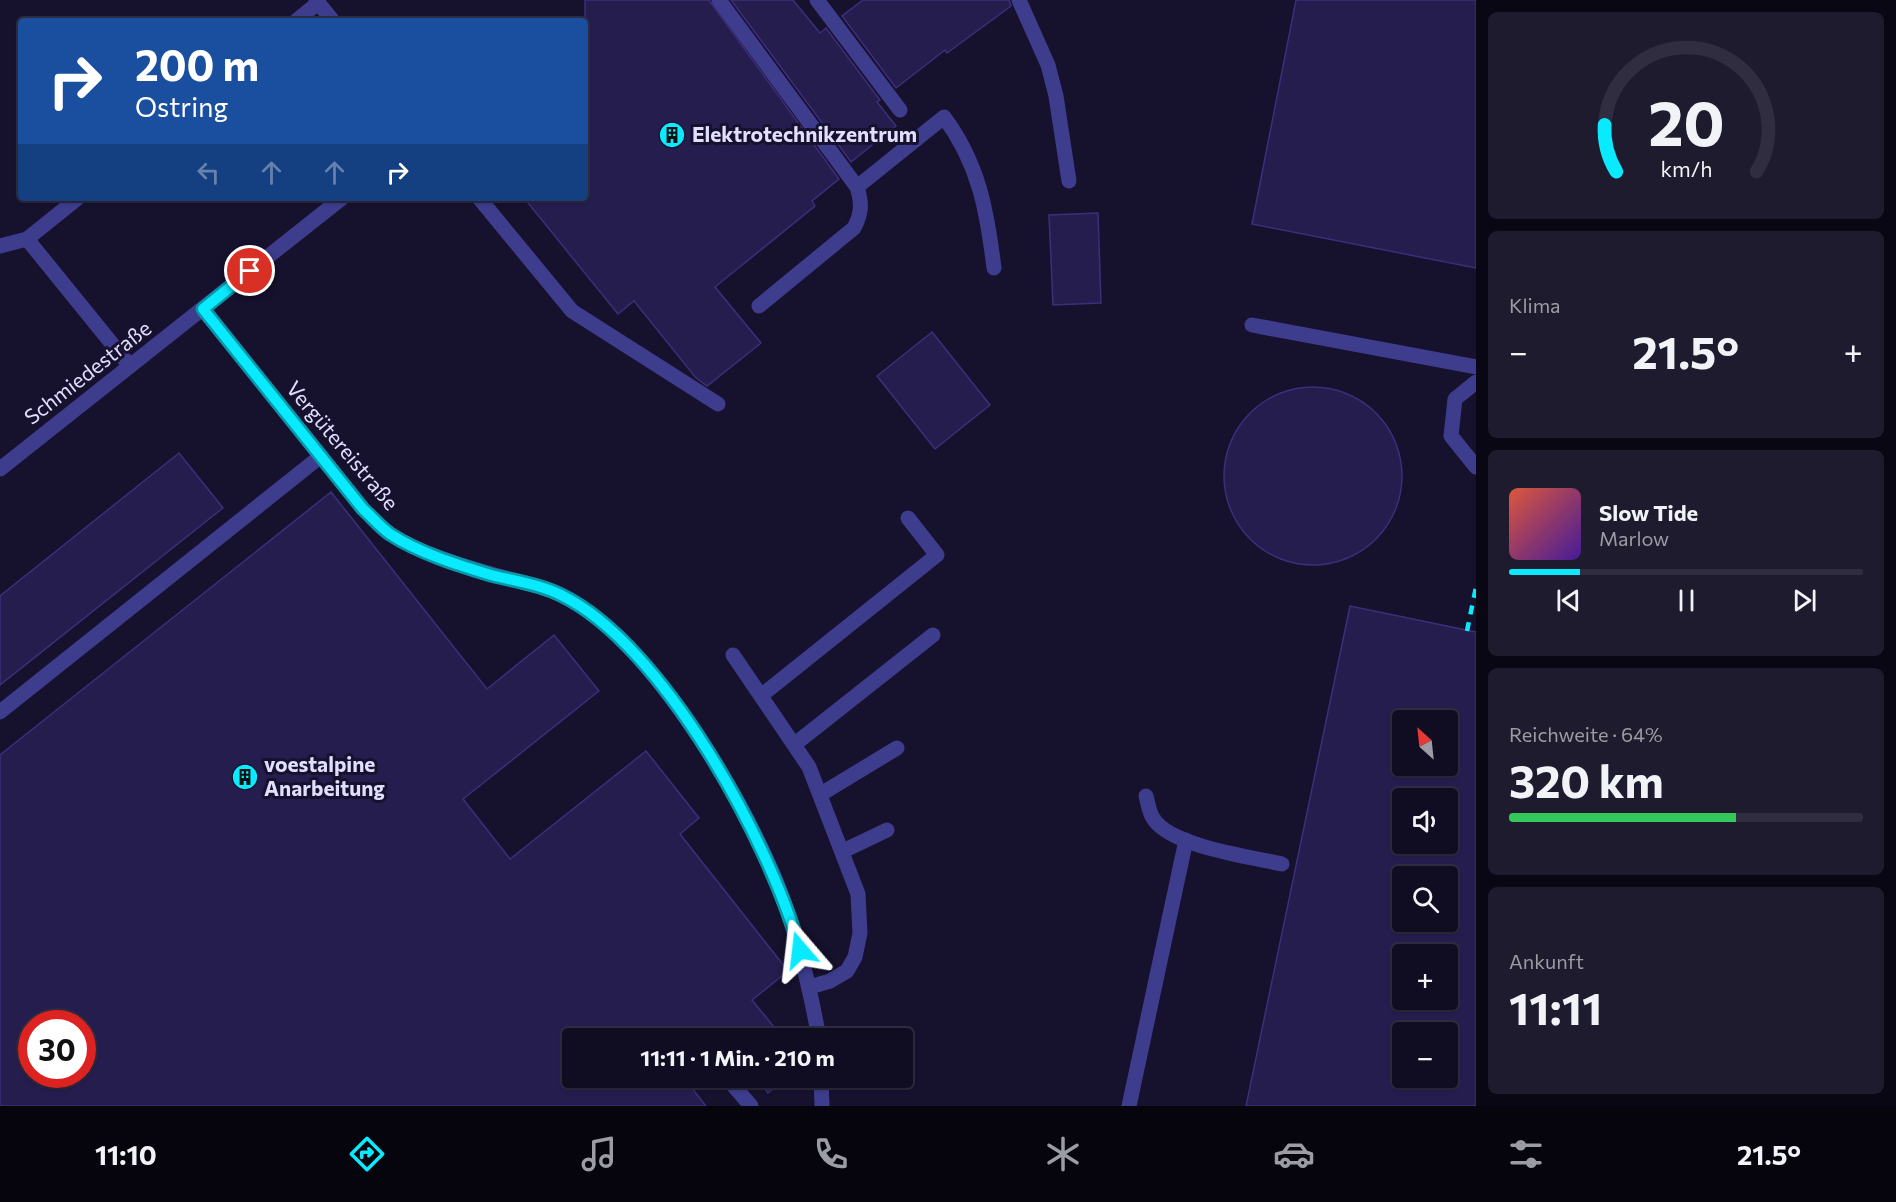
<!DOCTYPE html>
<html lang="de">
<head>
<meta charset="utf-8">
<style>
	:root { --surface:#100d22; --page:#1e1b2f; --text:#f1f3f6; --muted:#9c9ca5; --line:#302d40; --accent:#0aeaff }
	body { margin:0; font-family:Commissioner,sans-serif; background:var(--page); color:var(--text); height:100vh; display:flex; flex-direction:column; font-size:22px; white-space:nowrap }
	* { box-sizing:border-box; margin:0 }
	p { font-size:20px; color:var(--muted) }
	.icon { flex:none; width:33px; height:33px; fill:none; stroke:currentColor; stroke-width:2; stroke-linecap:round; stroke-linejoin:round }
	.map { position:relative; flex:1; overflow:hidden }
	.panel { display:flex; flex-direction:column; gap:12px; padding:12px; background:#090713; width:420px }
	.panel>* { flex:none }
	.banner { position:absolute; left:18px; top:18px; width:570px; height:183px; border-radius:6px; box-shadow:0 2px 4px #0004,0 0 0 2px var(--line); background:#1a4fa0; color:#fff; overflow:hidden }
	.needle { width:39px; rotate:333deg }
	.fabs { position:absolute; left:1392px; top:710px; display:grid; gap:12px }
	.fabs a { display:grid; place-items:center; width:66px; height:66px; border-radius:6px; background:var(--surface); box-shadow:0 2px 4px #0004,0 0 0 2px var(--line); font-size:30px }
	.speed { position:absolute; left:18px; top:1010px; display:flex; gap:12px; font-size:30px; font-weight:700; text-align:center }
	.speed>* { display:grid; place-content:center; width:78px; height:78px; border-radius:50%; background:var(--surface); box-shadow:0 2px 4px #0004,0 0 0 2px var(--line); line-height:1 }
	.speed .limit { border:9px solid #d22; background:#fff; color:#111 }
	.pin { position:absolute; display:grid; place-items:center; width:51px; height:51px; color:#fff; margin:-26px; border:3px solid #fff; border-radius:50%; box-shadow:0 2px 6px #0007 }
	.me { position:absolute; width:66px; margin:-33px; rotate:343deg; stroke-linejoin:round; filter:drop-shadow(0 0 4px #0008) }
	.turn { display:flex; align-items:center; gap:21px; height:126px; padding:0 18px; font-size:27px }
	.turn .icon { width:78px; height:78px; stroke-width:2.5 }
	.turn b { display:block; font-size:42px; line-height:51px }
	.lanes { display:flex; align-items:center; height:57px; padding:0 18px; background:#0003; justify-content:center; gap:30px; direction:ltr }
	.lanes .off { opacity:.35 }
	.big { font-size:45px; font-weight:700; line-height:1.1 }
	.panel .card { flex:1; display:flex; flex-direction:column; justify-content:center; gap:9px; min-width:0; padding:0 21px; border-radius:9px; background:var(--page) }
	.panel .dial { align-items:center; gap:0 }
	.dial svg { height:156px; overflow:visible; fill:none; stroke:var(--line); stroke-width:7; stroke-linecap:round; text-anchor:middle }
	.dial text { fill:var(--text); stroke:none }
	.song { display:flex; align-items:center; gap:18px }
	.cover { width:72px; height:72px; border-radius:9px; background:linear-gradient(135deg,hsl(10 70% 55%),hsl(260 70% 35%)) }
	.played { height:6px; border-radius:3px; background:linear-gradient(90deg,var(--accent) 20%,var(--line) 20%) }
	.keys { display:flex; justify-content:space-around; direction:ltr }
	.heat { display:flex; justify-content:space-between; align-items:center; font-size:33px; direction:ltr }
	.charge { height:9px; border-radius:4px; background:linear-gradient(90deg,#34c759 64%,var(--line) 0) }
	.trip { position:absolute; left:562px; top:1028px; width:351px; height:60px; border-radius:6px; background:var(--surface); box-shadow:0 2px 4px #0004,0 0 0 2px var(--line); font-weight:700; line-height:60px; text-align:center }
	.dock { display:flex; height:96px; justify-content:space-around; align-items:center; background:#06050e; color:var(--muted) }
	.dock .icon { width:42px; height:42px }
	.dock .selected { color:var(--accent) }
	.dock b { font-size:27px; color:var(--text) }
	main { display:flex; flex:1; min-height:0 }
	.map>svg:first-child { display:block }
</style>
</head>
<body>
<main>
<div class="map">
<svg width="1476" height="1106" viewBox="0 0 1476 1106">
	<rect width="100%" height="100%" fill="#16112d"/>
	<g fill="#261d4f" stroke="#3d2e7b" stroke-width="1.5" fill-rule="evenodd">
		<polygon points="585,0 709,0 839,179 812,201 815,206 715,287 761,343 707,386 696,378 634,301 618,314 524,198 585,198"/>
		<polygon points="731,0 793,0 820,33 826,28 880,100 877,102 896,126 851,162"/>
		<polygon points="863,0 1009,0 1011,6 947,53 945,50 896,88 842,16"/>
		<polygon points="1296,0 1476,0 1476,268 1252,224"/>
		<polygon points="1098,213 1101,303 1053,305 1049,215"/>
		<polygon points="932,332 990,405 935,449 877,376"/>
		<circle cx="1313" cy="476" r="89"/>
		<polygon points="179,453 223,508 0,685 0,596"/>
		<path d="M331,492L487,689L554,635L599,691L463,799L510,859L646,751L699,818L680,834L788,971L752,1000L783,1038H724L716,1028L704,1038H573V1077H683L706,1106H0V755ZM32,1023H82V1074H32Z"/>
		<path d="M1350,606L1476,632V1106H1246ZM1402,720H1448V765H1402ZM1402,798H1448V843H1402ZM1402,876H1448V921H1402ZM1402,954H1448V999H1402ZM1402,1032H1448V1077H1402Z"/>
		<polygon points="755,1077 788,1077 768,1093"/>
	</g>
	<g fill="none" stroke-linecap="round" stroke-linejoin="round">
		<g stroke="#3e3c8d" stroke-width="15">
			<polyline points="316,0 333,21"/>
			<path d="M719,0L857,187C862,203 862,213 854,228L759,306"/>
			<polyline points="817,0 900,110"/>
			<polyline points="1019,0 1048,65 1056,96 1069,181"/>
			<polyline points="296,21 318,3"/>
			<path d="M857,187L944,117C979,164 987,211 994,268"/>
			<polyline points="479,198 572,311 718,404"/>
			<polyline points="27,239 130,366"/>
			<polyline points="0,246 27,239 78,198"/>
			<path d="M203,309L363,509C372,517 380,528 390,534C419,553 457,564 491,574C513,581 539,584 561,595C647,636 738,790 774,876C796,928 809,983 819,1038"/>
			<polyline points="1252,325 1476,367"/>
			<polyline points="1476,382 1455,399 1451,436 1476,467"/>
			<polyline points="0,469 342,198"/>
			<polyline points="733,655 809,767 858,894 860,933 855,957 847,971 830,981 810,987"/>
			<polyline points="762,695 937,555 908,518"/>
			<polyline points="0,712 321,456"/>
			<polyline points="795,744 933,635"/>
			<polyline points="821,794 897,748"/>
			<path d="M1146,796C1148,803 1149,812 1153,818C1169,846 1251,857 1282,864"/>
			<polyline points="843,851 887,830"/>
			<polyline points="726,1077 751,1106"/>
			<polyline points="821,1077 822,1106"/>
			<polyline points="1129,1106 1186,840"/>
		</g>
		<polyline stroke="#0aeaff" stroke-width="4.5" stroke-dasharray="9 8" stroke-linecap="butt" points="1467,631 1476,587"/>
	</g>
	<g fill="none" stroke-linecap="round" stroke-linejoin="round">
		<g stroke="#0698a6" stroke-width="15">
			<path id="route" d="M250,271L203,309L363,509C372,517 380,527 390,534C419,553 458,565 491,575C514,581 539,584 561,595C664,645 770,843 800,950"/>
		</g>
		<use href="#route" stroke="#0aeaff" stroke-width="10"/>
	</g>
	<defs>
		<g id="building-disc" transform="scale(1.35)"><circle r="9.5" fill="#0aeaff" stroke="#16112d"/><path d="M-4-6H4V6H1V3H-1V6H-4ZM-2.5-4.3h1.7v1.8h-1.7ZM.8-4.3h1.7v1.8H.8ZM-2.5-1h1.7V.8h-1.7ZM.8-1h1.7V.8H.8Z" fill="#111"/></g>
	</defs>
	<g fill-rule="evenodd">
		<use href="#building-disc" x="672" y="135"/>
		<use href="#building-disc" x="245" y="777"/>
	</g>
	<g text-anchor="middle" stroke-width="6" stroke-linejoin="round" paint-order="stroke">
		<g font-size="21" font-weight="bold" fill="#e1deff" stroke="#16112d" text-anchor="start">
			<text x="692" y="142">Elektrotechnikzentrum</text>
			<text x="264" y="772">voestalpine<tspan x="264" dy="24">Anarbeitung</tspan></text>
		</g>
		<g font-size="21" fill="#e1deff" stroke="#16112d">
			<text transform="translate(88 373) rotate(-38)" y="7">Schmiedestraße</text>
			<text transform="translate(342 446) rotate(50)" y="7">Vergütereistraße</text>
		</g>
	</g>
</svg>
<div class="fabs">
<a><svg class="needle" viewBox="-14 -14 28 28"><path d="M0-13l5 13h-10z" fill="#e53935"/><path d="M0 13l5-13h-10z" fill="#9c9ca5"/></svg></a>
<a><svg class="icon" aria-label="sound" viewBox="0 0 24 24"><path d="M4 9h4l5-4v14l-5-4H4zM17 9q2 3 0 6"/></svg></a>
<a><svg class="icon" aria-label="search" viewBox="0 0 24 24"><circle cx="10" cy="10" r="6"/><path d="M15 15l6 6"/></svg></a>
<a>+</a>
<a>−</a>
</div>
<div class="speed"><div class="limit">30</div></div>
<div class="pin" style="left:250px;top:271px;background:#d93025"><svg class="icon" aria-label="arrive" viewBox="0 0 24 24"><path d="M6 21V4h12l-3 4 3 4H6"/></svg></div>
<svg class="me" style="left:800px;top:950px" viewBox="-20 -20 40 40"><path d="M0-17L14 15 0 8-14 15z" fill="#0aeaff" stroke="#fff" stroke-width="4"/></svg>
<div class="trip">11:11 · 1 Min. · 210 m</div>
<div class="banner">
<div class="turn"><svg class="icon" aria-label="right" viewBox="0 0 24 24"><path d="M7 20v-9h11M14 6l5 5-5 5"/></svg><div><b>200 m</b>Ostring</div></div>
<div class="lanes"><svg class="icon off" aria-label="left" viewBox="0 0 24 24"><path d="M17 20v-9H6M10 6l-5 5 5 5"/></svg><svg class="icon off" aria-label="ahead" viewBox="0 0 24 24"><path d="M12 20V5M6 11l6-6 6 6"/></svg><svg class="icon off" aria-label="ahead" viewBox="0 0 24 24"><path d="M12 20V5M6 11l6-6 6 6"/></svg><svg class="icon" aria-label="right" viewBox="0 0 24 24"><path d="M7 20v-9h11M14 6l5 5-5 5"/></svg></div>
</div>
</div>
<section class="panel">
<div class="card dial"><svg viewBox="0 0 100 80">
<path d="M14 69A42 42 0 1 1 86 69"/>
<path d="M14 69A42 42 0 0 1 8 45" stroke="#0aeaff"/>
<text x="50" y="56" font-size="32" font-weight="700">20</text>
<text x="50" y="72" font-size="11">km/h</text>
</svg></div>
<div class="card"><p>Klima</p>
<div class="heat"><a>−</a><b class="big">21.5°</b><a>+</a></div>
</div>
<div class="card">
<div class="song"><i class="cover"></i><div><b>Slow Tide</b><p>Marlow</p></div></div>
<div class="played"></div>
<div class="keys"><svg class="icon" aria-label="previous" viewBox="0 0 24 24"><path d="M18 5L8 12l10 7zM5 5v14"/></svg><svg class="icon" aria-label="pause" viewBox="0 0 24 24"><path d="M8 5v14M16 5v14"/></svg><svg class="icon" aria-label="next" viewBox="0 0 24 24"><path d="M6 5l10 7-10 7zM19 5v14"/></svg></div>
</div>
<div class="card"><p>Reichweite · 64%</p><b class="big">320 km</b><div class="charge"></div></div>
<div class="card"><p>Ankunft</p><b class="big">11:11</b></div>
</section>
</main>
<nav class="dock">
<b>11:10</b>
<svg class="icon selected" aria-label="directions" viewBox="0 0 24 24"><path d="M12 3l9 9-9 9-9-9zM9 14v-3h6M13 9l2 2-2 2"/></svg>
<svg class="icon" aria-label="music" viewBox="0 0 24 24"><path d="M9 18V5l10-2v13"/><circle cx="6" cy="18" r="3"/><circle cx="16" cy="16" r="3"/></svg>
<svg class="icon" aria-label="phone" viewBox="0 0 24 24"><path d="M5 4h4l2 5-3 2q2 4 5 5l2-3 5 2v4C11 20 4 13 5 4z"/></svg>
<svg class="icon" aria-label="climate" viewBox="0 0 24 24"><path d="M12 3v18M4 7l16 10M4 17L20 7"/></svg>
<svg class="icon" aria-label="car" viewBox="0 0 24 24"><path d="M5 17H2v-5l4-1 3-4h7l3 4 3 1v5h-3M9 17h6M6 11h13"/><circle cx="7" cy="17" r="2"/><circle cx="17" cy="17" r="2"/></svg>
<svg class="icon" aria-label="filters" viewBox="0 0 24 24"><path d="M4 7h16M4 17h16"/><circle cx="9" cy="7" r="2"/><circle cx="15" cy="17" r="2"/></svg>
<b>21.5°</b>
</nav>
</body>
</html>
